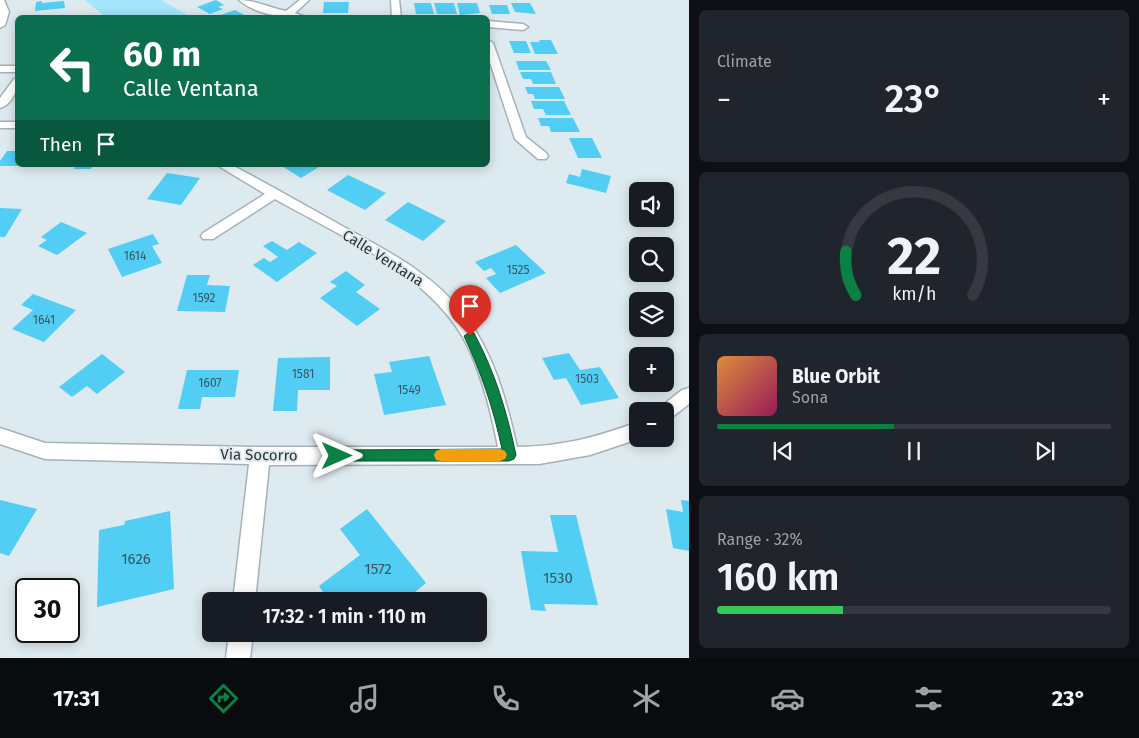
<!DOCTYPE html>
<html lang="en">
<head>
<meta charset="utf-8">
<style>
	:root { --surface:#171b24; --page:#20242c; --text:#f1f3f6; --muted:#9ea1a6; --line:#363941; --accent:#0b8043 }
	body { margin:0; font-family:"Fira Sans",sans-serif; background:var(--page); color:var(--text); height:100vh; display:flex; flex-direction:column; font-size:19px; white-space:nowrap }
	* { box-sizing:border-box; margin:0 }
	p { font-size:16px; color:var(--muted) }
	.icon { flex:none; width:28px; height:28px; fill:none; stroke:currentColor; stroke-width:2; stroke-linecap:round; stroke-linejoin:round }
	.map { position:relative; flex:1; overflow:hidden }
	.side { display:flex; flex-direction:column; gap:10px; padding:10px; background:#0d0f14; width:450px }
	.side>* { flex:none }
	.hud { position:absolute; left:15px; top:15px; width:475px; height:152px; border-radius:8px; box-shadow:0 2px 12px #0003; background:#0b6e4f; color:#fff; overflow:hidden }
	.controls { position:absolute; left:629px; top:182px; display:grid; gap:10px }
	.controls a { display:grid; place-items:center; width:45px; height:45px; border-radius:8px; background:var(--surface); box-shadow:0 2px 12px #0003; font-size:25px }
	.speed { position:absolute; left:15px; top:578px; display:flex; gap:10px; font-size:25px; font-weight:700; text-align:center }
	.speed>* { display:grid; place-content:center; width:65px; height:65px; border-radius:50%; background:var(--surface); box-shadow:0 2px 12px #0003; line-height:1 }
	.speed .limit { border:2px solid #111; border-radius:8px; background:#fff; color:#111 }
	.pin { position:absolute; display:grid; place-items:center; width:42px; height:42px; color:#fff; margin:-51px -21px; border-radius:50% 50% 50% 0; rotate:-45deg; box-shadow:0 0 5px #0007 }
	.pin .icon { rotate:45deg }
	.me { position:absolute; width:55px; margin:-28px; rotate:90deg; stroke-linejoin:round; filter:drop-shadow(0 0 4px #0008) }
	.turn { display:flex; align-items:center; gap:18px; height:105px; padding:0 25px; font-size:22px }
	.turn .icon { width:65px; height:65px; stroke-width:2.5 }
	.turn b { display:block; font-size:35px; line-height:42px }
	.then { display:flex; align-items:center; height:48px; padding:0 25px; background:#0003; gap:10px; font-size:19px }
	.big { font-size:38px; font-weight:600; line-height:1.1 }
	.side .card { flex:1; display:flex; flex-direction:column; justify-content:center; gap:8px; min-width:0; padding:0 18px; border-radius:8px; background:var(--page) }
	.side .dial { align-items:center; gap:0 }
	.dial svg { height:130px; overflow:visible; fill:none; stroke:var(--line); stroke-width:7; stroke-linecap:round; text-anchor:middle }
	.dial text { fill:var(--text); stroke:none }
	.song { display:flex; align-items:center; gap:15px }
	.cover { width:60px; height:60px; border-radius:8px; background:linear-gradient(135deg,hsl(30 70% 55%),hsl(330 70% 35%)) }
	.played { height:5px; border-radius:2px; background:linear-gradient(90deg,var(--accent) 45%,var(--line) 45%) }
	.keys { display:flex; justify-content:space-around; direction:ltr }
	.heat { display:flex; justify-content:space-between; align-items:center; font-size:28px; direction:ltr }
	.charge { height:8px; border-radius:4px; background:linear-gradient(90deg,#34c759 32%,var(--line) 0) }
	.trip { position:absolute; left:202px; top:592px; width:285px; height:50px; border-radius:8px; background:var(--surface); box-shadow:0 2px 12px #0003; font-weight:600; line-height:50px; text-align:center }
	.menu { display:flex; height:80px; justify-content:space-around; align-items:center; background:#090b0e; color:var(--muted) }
	.menu .icon { width:35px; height:35px }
	.menu .current { color:var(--accent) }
	.menu b { font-size:22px; color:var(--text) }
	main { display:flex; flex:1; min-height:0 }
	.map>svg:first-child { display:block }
</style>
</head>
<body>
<main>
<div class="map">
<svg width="689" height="658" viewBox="0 0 689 658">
	<rect width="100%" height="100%" fill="#ddeaef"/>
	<polygon fill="#a4e6fd" points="85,0 161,0 191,17 105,17"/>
	<g fill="#52cdf4">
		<polygon points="216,0 224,5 218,7 223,9 210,14 197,7"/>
		<polygon points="42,1 42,3 64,1 65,8 35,11 36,2"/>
		<polygon points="324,2 349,2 348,13 323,13"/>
		<polygon points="414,3 431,3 434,14 416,14"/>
		<polygon points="434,3 454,3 457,14 437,14"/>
		<polygon points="457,3 477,3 480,13 460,15"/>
		<polygon points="511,3 530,3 536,14 515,12"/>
		<polygon points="489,5 507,5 510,14 492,14"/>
		<polygon points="235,10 250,18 215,18 215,17"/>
		<polygon points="539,40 551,40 558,54 535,54 530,42 540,42"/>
		<polygon points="509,41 526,41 531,53 514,53"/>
		<polygon points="516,61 546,61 551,70 519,70"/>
		<polygon points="520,72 551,72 556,84 533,84 531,79 523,79"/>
		<polygon points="525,87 559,87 565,99 535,99 533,94 528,94"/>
		<polygon points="531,101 564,101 571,115 546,115 543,109 534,109"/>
		<polygon points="538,118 573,118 580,132 551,132 549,126 541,126"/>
		<polygon points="569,138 592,138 602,158 578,158"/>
		<polygon points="7,151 18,151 18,166 0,166 0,161"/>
		<polygon points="76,165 93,165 91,169 74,169"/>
		<polygon points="280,165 322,165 301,178"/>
		<polygon points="582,169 611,176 606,193 566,183 569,174 580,177"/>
		<polygon points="167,173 200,178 181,205 147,199"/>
		<polygon points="348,175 386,193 365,210 327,190"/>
		<polygon points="408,202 446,221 423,241 385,220"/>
		<polygon points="0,208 22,209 5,237 0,237"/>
		<polygon points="61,222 87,233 57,255 38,246 47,240 41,237"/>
		<polygon points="153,234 159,244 152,246 162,263 122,277 108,249"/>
		<polygon points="272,241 287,250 299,242 317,253 277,282 253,265 264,258 270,262 278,257 263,246"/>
		<polygon points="516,245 546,273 500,293 486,278 496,274 491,268 484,271 475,262"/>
		<polygon points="346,271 365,285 356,292 380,309 357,326 320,298 337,286 330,282"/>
		<polygon points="187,275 210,275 207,285 230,286 225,312 177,311"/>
		<polygon points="33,294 76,310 44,342 12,329 33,310 21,305"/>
		<polygon points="569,353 580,370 600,367 619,398 581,405 566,378 554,380 542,358"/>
		<polygon points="102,354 125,372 97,394 87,386 72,397 59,387"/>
		<polygon points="429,356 446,405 384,415 374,374 392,372 389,362"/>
		<polygon points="330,357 330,390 298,390 297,411 273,411 278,358"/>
		<polygon points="187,370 239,370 235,397 202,397 200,409 178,409"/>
		<polygon points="0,500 37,509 9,556 0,553"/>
		<polygon points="681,500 689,501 689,551 673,548 666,509 683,512"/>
		<polygon points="367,509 426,583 404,601 329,601 319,586 360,555 340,529"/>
		<polygon points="170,511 174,589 97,607 99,530 124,525 125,521"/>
		<polygon points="550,515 576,515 598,605 544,604 546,611 531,610 521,551 558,552"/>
	</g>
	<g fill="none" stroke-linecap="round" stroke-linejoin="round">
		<g stroke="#a6b2b7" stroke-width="3">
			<g id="minor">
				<polygon points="0,0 4,0 9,12 5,25 0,28"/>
				<path d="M239,0C255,0 270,8 286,11L300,0H309L295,13L308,18C286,18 256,15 239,0Z"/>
				<polygon points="391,0 399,0 401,18 392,18"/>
				<polygon points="488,21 523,24 528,27 523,30 488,27"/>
				<polygon points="488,40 493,43 526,137 546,153 548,156 546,159 538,159 515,139 488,56"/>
				<rect x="0" y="66" width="18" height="6"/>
				<path d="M18,78C18,89 12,105 0,108V98L14,79Z"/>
				<rect x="0" y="122" width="18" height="6"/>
				<path d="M217,165H232C269,185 305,205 342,226C388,251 434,274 466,317C494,354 507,402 517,447C563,446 594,438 638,422V439L590,455L539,464L269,465L255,601H233L249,464L45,459L0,444V428L45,443L260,447H498C491,411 482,374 465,341C428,273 340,236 275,199L213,239H203L201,236L203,233L265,194Z"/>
				<polygon points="689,388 689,404 671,418 665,421 665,411 657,411 659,408 682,390"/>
				<polygon points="229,634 253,634 250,658 226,658"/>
			</g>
		</g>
		<use href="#minor" fill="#fff" fill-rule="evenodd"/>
	</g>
	<path fill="#0b8043" stroke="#07532c" d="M470,332L474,333C495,372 507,412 516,455L514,459L509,461H337L332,460L330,456L332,451L337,450L502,449C493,407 482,375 464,336Z"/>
	<polygon fill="#f59e0b" points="441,449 500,449 505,451 507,455 505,459 500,461 441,461 436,460 434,455 436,451"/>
	<g text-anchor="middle" stroke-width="4" stroke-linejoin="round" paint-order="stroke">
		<g font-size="12" fill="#365862">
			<text x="135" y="260">1614</text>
			<text x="518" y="274">1525</text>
			<text x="204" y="302">1592</text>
			<text x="44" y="324">1641</text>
			<text x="303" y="378">1581</text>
			<text x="587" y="383">1503</text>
			<text x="210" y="387">1607</text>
			<text x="409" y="394">1549</text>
		</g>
		<g font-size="15" fill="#2c3132" stroke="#ddeaef">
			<text transform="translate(383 258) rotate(32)" y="5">Calle Ventana</text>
			<text transform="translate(259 455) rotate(1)" y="5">Via Socorro</text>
		</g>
		<g font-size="15" fill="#365862">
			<text x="136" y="564">1626</text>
			<text x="378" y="574">1572</text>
			<text x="558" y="583">1530</text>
		</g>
	</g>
</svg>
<div class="controls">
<a><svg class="icon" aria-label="sound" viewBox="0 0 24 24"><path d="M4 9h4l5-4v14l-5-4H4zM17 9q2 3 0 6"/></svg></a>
<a><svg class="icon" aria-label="search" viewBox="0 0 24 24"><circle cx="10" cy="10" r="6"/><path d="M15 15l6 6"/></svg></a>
<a><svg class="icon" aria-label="layers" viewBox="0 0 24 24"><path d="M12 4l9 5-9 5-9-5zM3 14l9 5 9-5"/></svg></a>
<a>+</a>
<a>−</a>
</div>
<div class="speed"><div class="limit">30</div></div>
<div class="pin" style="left:470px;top:336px;background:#d93025"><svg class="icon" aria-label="arrive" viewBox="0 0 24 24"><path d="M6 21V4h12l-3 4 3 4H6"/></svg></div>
<svg class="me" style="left:337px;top:456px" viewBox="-20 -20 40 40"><path d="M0-17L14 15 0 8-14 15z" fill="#0b8043" stroke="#fff" stroke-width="4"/></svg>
<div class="trip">17:32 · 1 min · 110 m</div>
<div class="hud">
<div class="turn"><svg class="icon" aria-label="left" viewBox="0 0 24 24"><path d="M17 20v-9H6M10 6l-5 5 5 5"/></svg><div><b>60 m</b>Calle Ventana</div></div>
<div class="then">Then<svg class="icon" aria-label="arrive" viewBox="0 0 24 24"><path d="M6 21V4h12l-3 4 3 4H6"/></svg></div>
</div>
</div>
<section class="side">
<div class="card"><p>Climate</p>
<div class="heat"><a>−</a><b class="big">23°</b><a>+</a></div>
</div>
<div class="card dial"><svg viewBox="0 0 100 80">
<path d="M14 69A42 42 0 1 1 86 69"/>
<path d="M14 69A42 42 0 0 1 8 42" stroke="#0b8043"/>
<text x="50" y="56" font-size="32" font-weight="700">22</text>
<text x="50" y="72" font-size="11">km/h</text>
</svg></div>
<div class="card">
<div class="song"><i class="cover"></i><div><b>Blue Orbit</b><p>Sona</p></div></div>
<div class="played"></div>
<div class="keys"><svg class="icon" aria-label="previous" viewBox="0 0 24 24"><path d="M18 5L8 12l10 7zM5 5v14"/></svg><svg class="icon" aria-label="pause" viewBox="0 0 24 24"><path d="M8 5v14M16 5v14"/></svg><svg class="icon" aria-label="next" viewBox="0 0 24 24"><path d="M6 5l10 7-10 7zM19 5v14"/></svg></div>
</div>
<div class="card"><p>Range · 32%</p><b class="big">160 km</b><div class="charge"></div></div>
</section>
</main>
<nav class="menu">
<b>17:31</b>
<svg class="icon current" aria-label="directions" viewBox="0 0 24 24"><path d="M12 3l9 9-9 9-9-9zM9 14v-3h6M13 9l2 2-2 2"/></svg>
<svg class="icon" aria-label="music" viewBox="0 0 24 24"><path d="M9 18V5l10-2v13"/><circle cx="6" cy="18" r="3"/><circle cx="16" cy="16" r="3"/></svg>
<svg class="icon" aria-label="phone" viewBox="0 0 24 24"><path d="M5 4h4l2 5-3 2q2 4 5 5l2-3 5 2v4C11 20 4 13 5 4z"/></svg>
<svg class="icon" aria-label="climate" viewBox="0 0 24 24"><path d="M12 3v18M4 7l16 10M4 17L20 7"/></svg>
<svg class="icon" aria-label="car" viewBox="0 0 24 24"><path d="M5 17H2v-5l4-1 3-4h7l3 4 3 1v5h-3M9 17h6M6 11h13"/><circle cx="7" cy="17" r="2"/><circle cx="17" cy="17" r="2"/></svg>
<svg class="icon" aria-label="filters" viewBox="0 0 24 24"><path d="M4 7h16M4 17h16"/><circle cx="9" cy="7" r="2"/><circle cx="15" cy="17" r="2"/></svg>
<b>23°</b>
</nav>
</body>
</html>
